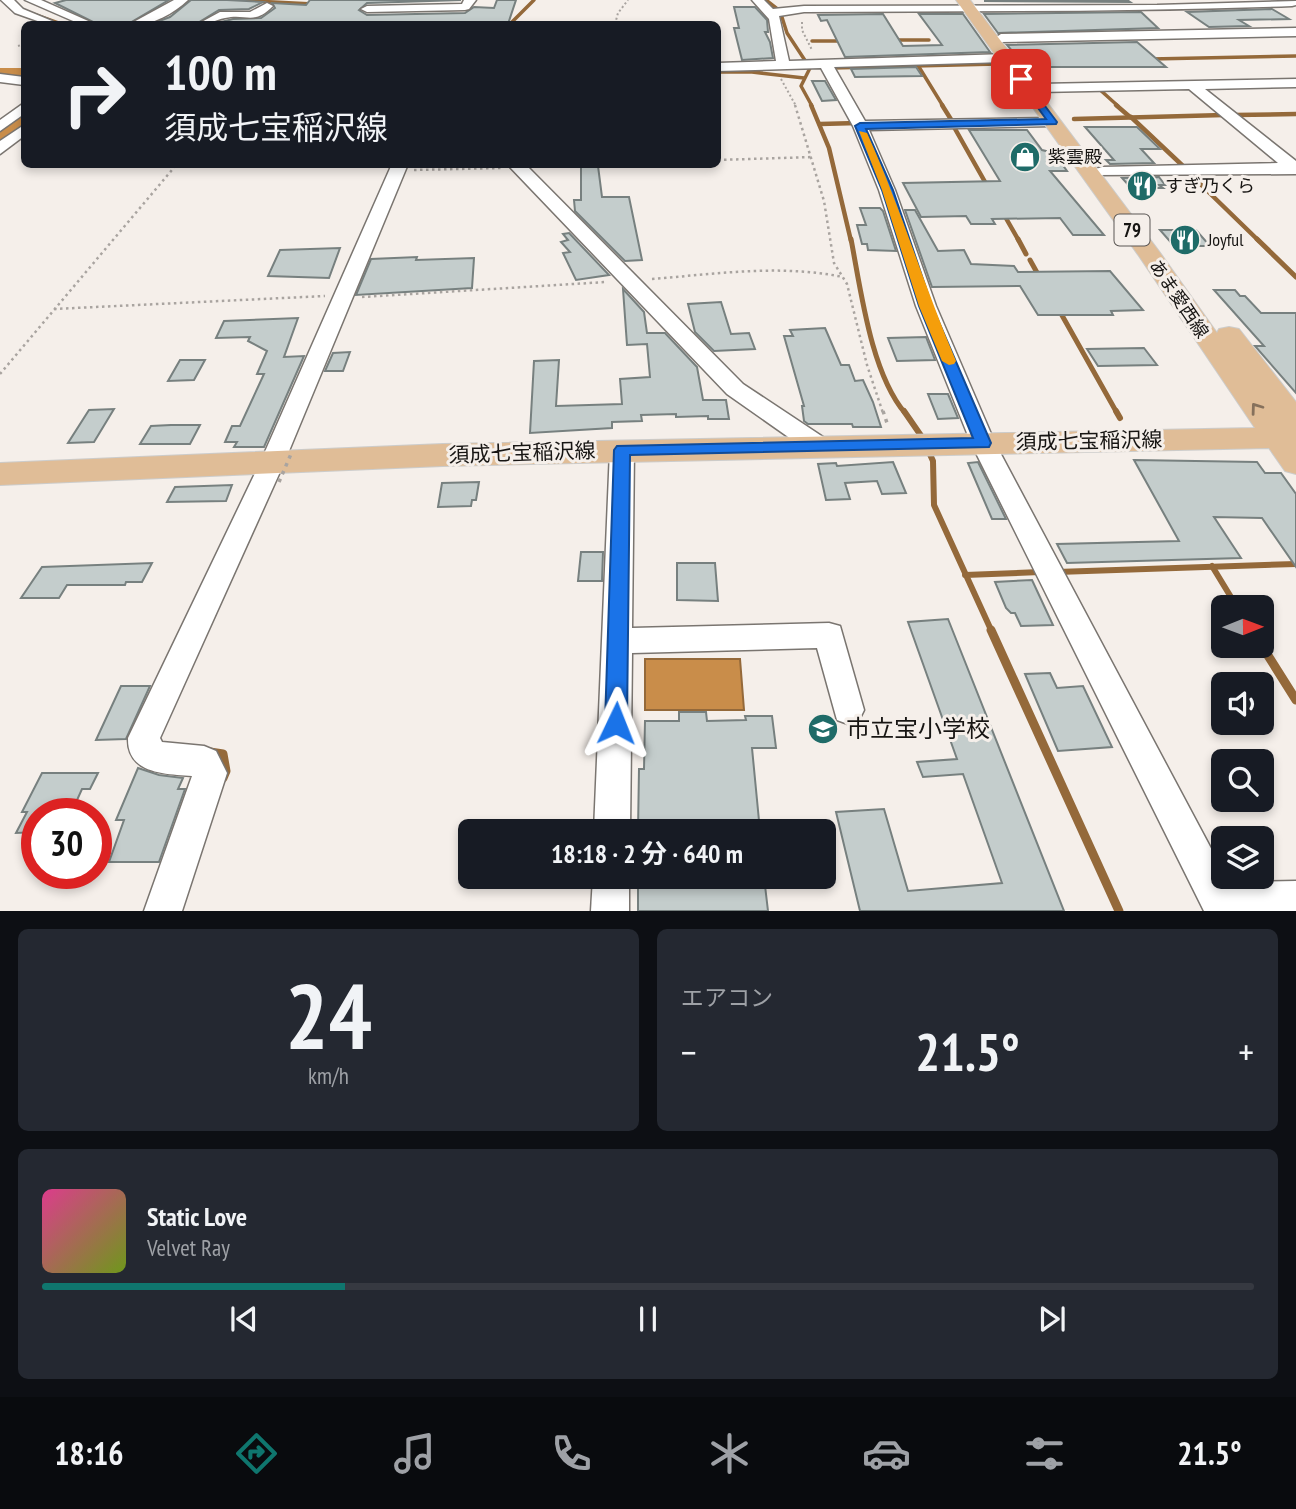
<!DOCTYPE html>
<html lang="ja">
<head>
<meta charset="utf-8">
<style>
	:root { --surface:#171b24; --page:#242831; --text:#f1f3f6; --muted:#9ea1a6; --line:#363941; --accent:#0f766e }
	body { margin:0; font-family:"PT Sans Narrow","Noto Sans JP",sans-serif; background:var(--page); color:var(--text); height:100vh; display:flex; flex-direction:column; font-size:26px; white-space:nowrap }
	* { box-sizing:border-box; margin:0 }
	p { font-size:23px; color:var(--muted) }
	.icon { flex:none; width:38px; height:38px; fill:none; stroke:currentColor; stroke-width:2; stroke-linecap:round; stroke-linejoin:round }
	.map { position:relative; height:911px; overflow:hidden }
	.side { display:flex; flex-direction:column; gap:18px; padding:18px; background:#0d0f14; flex:1 }
	.side>* { flex:none }
	.hud { position:absolute; left:21px; top:21px; width:700px; height:147px; border-radius:10px; box-shadow:0 4px 10px #0003; background:#171b24; color:var(--text); overflow:hidden }
	.needle { width:46px; rotate:89deg }
	.fabs { position:absolute; left:1211px; top:595px; display:grid; gap:14px }
	.fabs a { display:grid; place-items:center; width:63px; height:63px; border-radius:10px; background:var(--surface); box-shadow:0 4px 10px #0003; font-size:35px }
	.speed { position:absolute; left:21px; top:798px; display:flex; gap:14px; font-size:35px; font-weight:700; text-align:center }
	.speed>* { display:grid; place-content:center; width:91px; height:91px; border-radius:50%; background:var(--surface); box-shadow:0 4px 10px #0003; line-height:1 }
	.speed .limit { border:10px solid #d22; background:#fff; color:#111 }
	.pin { position:absolute; display:grid; place-items:center; width:60px; height:60px; color:#fff; margin:-30px; border-radius:14px; box-shadow:0 4px 10px #0006 }
	.me { position:absolute; width:77px; margin:-38px; rotate:2deg; stroke-linejoin:round; filter:drop-shadow(0 0 5px #0008) }
	.turn { display:flex; align-items:center; gap:24px; height:147px; padding:0 28px; font-size:32px }
	.turn .icon { width:91px; height:91px; stroke-width:2.5 }
	.turn b { display:block; font-size:49px; line-height:60px }
	.big { font-size:52px; font-weight:700; line-height:1.1 }
	.side .card { flex:1; display:flex; flex-direction:column; justify-content:center; gap:10px; min-width:0; padding:0 24px; border-radius:10px; background:var(--page) }
	.side .dial { align-items:center; gap:0 }
	.dial b { font-size:91px; line-height:1 }
	.song { display:flex; align-items:center; gap:21px }
	.cover { width:84px; height:84px; border-radius:10px; background:linear-gradient(135deg,hsl(330 70% 55%),hsl(80 70% 35%)) }
	.played { height:7px; border-radius:4px; background:linear-gradient(90deg,var(--accent) 25%,var(--line) 25%) }
	.keys { display:flex; justify-content:space-around; direction:ltr }
	.heat { display:flex; justify-content:space-between; align-items:center; font-size:38px; direction:ltr }
	.side .tiles { flex:1; display:grid; gap:18px; grid-template-columns:1fr 1fr }
	.card:last-child { grid-column:span 2 }
	.trip { position:absolute; left:458px; top:819px; width:378px; height:70px; border-radius:10px; background:var(--surface); box-shadow:0 4px 10px #0003; font-weight:700; line-height:70px; text-align:center }
	.dock { display:flex; height:112px; justify-content:space-around; align-items:center; background:#090b0e; color:var(--muted) }
	.dock .icon { width:49px; height:49px }
	.dock .on { color:var(--accent) }
	.dock b { font-size:32px; color:var(--text) }
	.map>svg:first-child { display:block }
</style>
</head>
<body>
<div class="map">
<svg width="1296" height="911" viewBox="0 0 1296 911">
	<rect width="100%" height="100%" fill="#f5efea"/>
	<polygon fill="#c98d4a" stroke="#94693a" stroke-width="2" points="645,659 740,659 744,710 645,710"/>
	<g fill="none" stroke-linecap="round" stroke-linejoin="round">
		<g stroke="#94693a" stroke-width="3.5">
			<polyline points="235,0 313,4"/>
			<polyline points="766,0 780,11 787,33 810,68 801,86 812,106"/>
			<polyline points="33,14 61,24"/>
			<polyline points="510,24 534,0"/>
			<polyline points="892,40 929,40"/>
			<polyline points="812,41 843,41"/>
			<polyline points="1151,59 1296,56"/>
			<polyline points="919,67 943,106"/>
			<polyline points="832,68 998,64"/>
			<polyline points="718,72 752,72 804,78"/>
			<polyline points="1098,88 1118,106"/>
		</g>
		<g stroke="#94693a" stroke-width="4.5">
			<polyline points="811,105 829,148 851,241"/>
			<polyline points="942,105 952,121"/>
			<polyline points="1116,105 1130,117"/>
			<polyline points="1234,115 1296,114"/>
			<polyline points="1131,117 1183,166"/>
			<polyline points="1074,119 1224,115"/>
			<polyline points="820,124 858,123"/>
			<polyline points="954,127 989,189"/>
			<polyline points="1189,173 1259,241"/>
			<polyline points="1003,213 1019,241"/>
		</g>
		<g stroke="#94693a" stroke-width="5">
			<path d="M851,239C861,291 871,373 905,413"/>
			<polyline points="1018,239 1026,254"/>
			<polyline points="1257,239 1296,277"/>
			<polyline points="1030,260 1040,278"/>
			<polyline points="1059,310 1117,413"/>
		</g>
		<g stroke="#94693a" stroke-width="6">
			<polyline points="904,411 924,440"/>
			<polyline points="1116,411 1120,418"/>
			<polyline points="928,450 933,461 934,505 992,632"/>
			<polyline points="1212,566 1237,607"/>
			<polyline points="1057,572 1296,564"/>
			<polyline points="965,575 1040,572"/>
		</g>
		<g stroke="#94693a" stroke-width="9">
			<polyline points="991,630 1119,911"/>
			<polyline points="1262,646 1296,700"/>
			<polyline points="210,752 223,754 226,771 223,778"/>
		</g>
		<g fill="#c98d4a" fill-rule="evenodd">
			<rect x="0" y="68" width="24" height="12"/>
			<polygon points="24,111 24,129 8,143 0,145 0,127 16,113"/>
		</g>
	</g>
	<g fill="#c4cdcc" stroke="#77807f" stroke-width="2">
		<polygon points="66,0 169,0 128,24 97,24 55,3"/>
		<polygon points="191,0 227,0 263,2 249,9 219,10 196,24 151,24 170,17"/>
		<polygon points="310,0 461,0 367,3 359,10 367,15 465,13 474,7 494,8 497,0 516,0 508,24 213,24 233,19 261,18 275,8 272,3 306,5"/>
		<polygon points="1064,0 1127,0 1130,2 984,1"/>
		<polygon points="734,7 755,7 767,20 768,32 765,32 770,42 773,58 742,60 734,28 739,28"/>
		<polygon points="1272,9 1289,19 1239,20 1249,26 1209,27 1187,12"/>
		<polygon points="1141,12 1158,28 998,33 984,14"/>
		<polygon points="883,14 903,46 942,45 919,14 963,14 990,52 845,57 827,20 821,21 818,15"/>
		<polygon points="1137,42 1166,67 1036,67 1019,52 1013,52 1007,45"/>
		<polygon points="916,67 922,76 855,77 851,69"/>
		<polygon points="812,81 825,81 836,100 822,101"/>
		<polygon points="1085,127 1137,127 1160,149 1141,149 1154,163 1110,164 1106,160 1114,160"/>
		<polygon points="969,130 1027,130 1042,150 1054,153 1067,171 1050,171 1104,235 1073,235 1060,218 992,219 995,224 971,224 966,216 921,217 903,183 1000,181"/>
		<polygon points="598,166 602,197 629,197 642,260 625,261 575,211 574,200 581,200 581,167"/>
		<polygon points="1159,177 1165,185 1159,185 1163,188 1131,188 1122,178"/>
		<polygon points="860,208 880,208 883,211 896,251 868,250 867,244 862,244 857,225 866,225"/>
		<polygon points="905,210 915,210 938,251 964,250 971,264 1014,266 1018,272 1110,271 1143,310 1111,311 1113,315 1038,315 1020,286 932,287"/>
		<polygon points="1160,230 1196,230 1210,246 1174,246"/>
		<polygon points="569,233 609,275 576,280 563,253 570,252 561,242 568,240 563,234"/>
		<polygon points="340,248 329,278 268,276 280,250"/>
		<polygon points="417,257 416,260 474,258 472,288 356,295 371,259"/>
		<polygon points="623,289 644,312 647,333 665,333 697,367 703,400 726,400 729,419 708,419 708,416 676,417 676,414 641,415 642,421 612,422 612,428 530,433 534,361 559,360 556,406 622,404 620,379 650,377 647,344 627,345"/>
		<polygon points="1214,290 1235,290 1240,296 1245,296 1261,313 1296,313 1296,393 1255,346 1264,346"/>
		<polygon points="721,302 731,334 749,333 755,349 714,351 695,332 688,304"/>
		<polygon points="298,318 284,357 304,356 264,447 234,447 237,442 225,442 232,426 240,426 264,374 257,374 267,351 248,341 250,337 216,338 224,321"/>
		<polygon points="825,328 841,365 849,365 855,381 863,380 873,402 881,427 853,427 852,424 808,424 804,421 802,406 804,406 784,336 793,336 790,330"/>
		<polygon points="926,337 935,360 897,361 888,338"/>
		<polygon points="1144,348 1157,365 1098,366 1087,349"/>
		<polygon points="350,352 343,371 325,371 333,353"/>
		<polygon points="180,360 205,360 194,380 168,381"/>
		<polygon points="928,394 948,394 958,418 938,419"/>
		<polygon points="114,409 94,442 68,443 89,410"/>
		<polygon points="171,425 200,425 190,444 140,444 151,426"/>
		<polygon points="1134,460 1257,462 1265,473 1281,473 1296,494 1296,567 1262,518 1214,517 1241,558 1067,563 1057,544 1179,541"/>
		<polygon points="893,462 906,493 882,494 877,481 845,483 850,499 826,500 818,464 836,463 837,466"/>
		<polygon points="978,462 1006,519 992,519 968,463"/>
		<polygon points="479,482 476,500 472,500 471,506 438,507 442,483"/>
		<polygon points="232,485 226,501 167,502 175,487"/>
		<polygon points="581,552 603,552 602,581 578,581"/>
		<polygon points="152,563 142,582 126,582 125,585 67,585 59,598 21,598 42,567"/>
		<polygon points="677,563 715,563 718,601 677,600"/>
		<polygon points="1032,580 1053,625 1021,626 1015,613 1011,613 1006,608 995,582"/>
		<polygon points="948,619 1064,911 860,911 836,812 884,809 908,891 1002,883 963,774 923,777 917,762 957,759 908,622"/>
		<polygon points="1050,673 1057,688 1083,686 1112,747 1058,751 1025,674"/>
		<polygon points="121,686 150,686 126,739 96,740"/>
		<polygon points="679,712 706,712 707,721 746,720 745,716 772,716 776,748 752,748 760,831 638,831 639,769 644,769 645,721 679,721"/>
		<polygon points="138,768 159,775 183,778 178,789 185,789 159,862 109,862 124,820 116,820"/>
		<polygon points="42,773 98,773 90,789 82,789 73,809 70,809 67,814 37,814 37,832 16,833 27,812 22,812"/>
		<polygon points="638,877 764,877 768,911 638,911"/>
	</g>
	<g fill="none" stroke-linecap="round" stroke-linejoin="round">
		<g stroke="#7a7570" stroke-width="3">
			<g id="minor">
				<polygon points="1,0 14,0 23,9 52,21 46,24 15,13"/>
				<polygon points="25,0 41,0 95,24 80,24"/>
				<path d="M174,0H188C172,15 151,26 130,24Z"/>
				<polygon points="464,0 476,0 469,9 465,10 367,12 361,9 367,6 462,4"/>
				<path d="M752,0H764L773,9L804,6L1157,5L1296,1V5L1292,6C1128,12 967,11 804,12L779,16L789,61L1006,54L1012,58L1006,62L834,67L865,121L1052,118L1059,122L1052,126L869,130L895,190L936,306L995,443L1223,871V877L1229,882L1296,881V911H1204L971,443L916,306L879,190L853,126L821,68L718,71V63L776,61L769,19Z"/>
				<path d="M267,3L273,6C253,26 247,13 225,18C214,20 210,25 198,24L220,12H250Z"/>
				<polygon points="1296,28 1296,36 1001,42 995,38 1001,34"/>
				<polygon points="0,74 24,77 24,85 0,82"/>
				<polygon points="1296,79 1296,87 1205,89 1296,161 1296,174 1096,175 1094,172 1096,169 1102,167 1278,163 1189,89 1039,92 1032,88 1039,84"/>
				<polygon points="24,103 24,114 0,131 0,120"/>
				<polygon points="24,125 24,136 0,154 0,141"/>
				<path d="M392,164H408L284,463L160,738L162,742L204,746L216,751L227,773L182,911H144L192,776C165,774 127,774 128,738L260,463Z"/>
				<polygon points="507,164 525,164 743,384 829,441 832,447 829,453 820,455 811,453 727,394"/>
				<polygon points="622,442 631,444 634,450 632,628 829,623 840,626 864,710 859,720 848,724 837,720 817,648 632,653 630,831 594,831 610,450 613,444"/>
				<polygon points="593,877 629,877 629,911 591,911"/>
			</g>
		</g>
		<g stroke="#cccccb" stroke-width="2">
			<polygon id="major" points="956,0 970,0 1158,250 1217,333 1219,329 1229,327 1239,329 1296,402 1296,474 1285,471 1269,448 443,466 0,485 0,463 443,444 1255,428 1139,256"/>
		</g>
		<g stroke="#a9a4a0" stroke-width="2" stroke-dasharray="2 2.5" stroke-linecap="butt">
			<polyline points="802,22 802,30 812,50"/>
			<polyline points="615,24 618,13 628,0"/>
			<polyline points="18,46 24,44"/>
			<polyline points="781,79 796,106"/>
		</g>
		<g stroke="#a9a4a0" stroke-width="2.5" stroke-dasharray="2.5 3.5" stroke-linecap="butt">
			<polyline points="795,105 824,201 834,263 847,284 867,365 883,413"/>
			<polyline points="718,160 813,157"/>
			<polyline points="542,166 586,164"/>
			<polyline points="414,170 501,168"/>
			<path d="M652,279C716,274 779,264 843,277"/>
			<polyline points="362,297 606,282"/>
			<polyline points="54,309 325,296"/>
			<polyline points="0,374 177,164"/>
		</g>
		<polyline stroke="#a9a4a0" stroke-width="3.5" stroke-dasharray="3.5 5" stroke-linecap="butt" points="883,411 888,426"/>
		<use href="#minor" fill="#fff" fill-rule="evenodd"/>
		<use href="#major" fill="#e0bd97" fill-rule="evenodd"/>
		<polyline stroke="#a9a4a0" stroke-width="3.5" stroke-dasharray="3.5 5" stroke-linecap="butt" points="279,482 291,454"/>
	</g>
	<defs><path id="oneway-chevron" d="M-2-3.5L2.5 0L-2 3.5" fill="none" stroke-width="1.6" stroke-linecap="round" stroke-linejoin="round" transform="scale(1.75)"/></defs>
	<use stroke="#86715c" href="#oneway-chevron" transform="translate(1256 408) rotate(-126)"/>
	<polygon fill="#1a73e8" stroke="#114b97" stroke-width="2" points="1018,78 1024,78 1057,122 1056,124 866,129 893,190 932,306 991,443 989,447 630,455 627,723 623,729 616,732 609,729 605,723 614,450 617,446 973,438 919,306 882,190 855,126 860,123 1046,119 1017,79"/>
	<path fill="#f59e0b" d="M859,131L867,133C901,208 924,286 956,361L954,364L949,365L942,361L919,306L882,190Z"/>
	<defs>
		<g id="shop-disc" transform="scale(1.575)"><circle r="9.5" fill="#1f6b68" stroke="#f5efea"/><path d="M-5-2.5h2.3a2.7 3.5 0 0 1 5.4 0H5L5.5 6h-11ZM-1.5-2.5h3a1.5 2.3 0 0 0-3 0Z" fill="#fff"/></g>
		<g id="restaurant-disc" transform="scale(1.575)"><circle r="9.5" fill="#1f6b68" stroke="#f5efea"/><path d="M-5-6h1v4h1v-4h1v4h1v-4h1v5L-1.5 .5V6h-2V.5L-5-1ZM5-6V6H3V1.5H1.5Q1.5-4 5-6Z" fill="#fff"/></g>
		<g id="school-disc" transform="scale(1.575)"><circle r="9.5" fill="#1f6b68" stroke="#f5efea"/><path d="M0-5L7-2L0 1L-7-2ZM-4 1L0 2.5L4 1V4Q0 6-4 4Z" fill="#fff"/></g>
	</defs>
	<g fill-rule="evenodd">
		<use href="#shop-disc" x="1025" y="157"/>
		<use href="#restaurant-disc" x="1142" y="186"/>
		<use href="#restaurant-disc" x="1185" y="240"/>
		<use href="#school-disc" x="823" y="729"/>
	</g>
	<g text-anchor="middle" stroke-width="6" stroke-linejoin="round" paint-order="stroke">
		<g font-size="18" fill="#171513" stroke="#f5efea" text-anchor="start">
			<text x="1048" y="163">紫雲殿</text>
			<text x="1165" y="192">すぎ乃くら</text>
			<text x="1208" y="246">Joyful</text>
		</g>
		<g font-size="18" fill="#171513" stroke="#f5efea">
			<text transform="translate(1179 299) rotate(56)" y="6">あま愛西線</text>
		</g>
		<rect fill="#f5efea" stroke="#5a5654" stroke-width="2" x="1114.5" y="214.5" width="35" height="31" rx="5"/>
		<g font-size="19" font-weight="bold" fill="#171513">
			<text x="1132" y="237">79</text>
		</g>
		<g font-size="21" fill="#171513" stroke="#f5efea">
			<text transform="translate(1089 441) rotate(-1)" y="7">須成七宝稲沢線</text>
			<text transform="translate(522 453) rotate(-2)" y="7">須成七宝稲沢線</text>
		</g>
		<g font-size="24" fill="#171513" stroke="#f5efea" text-anchor="start">
			<text x="846" y="737">市立宝小学校</text>
		</g>
	</g>
</svg>
<div class="fabs">
<a><svg class="needle" viewBox="-14 -14 28 28"><path d="M0-13l5 13h-10z" fill="#e53935"/><path d="M0 13l5-13h-10z" fill="#9ea1a6"/></svg></a>
<a><svg class="icon" aria-label="sound" viewBox="0 0 24 24"><path d="M4 9h4l5-4v14l-5-4H4zM17 9q2 3 0 6"/></svg></a>
<a><svg class="icon" aria-label="search" viewBox="0 0 24 24"><circle cx="10" cy="10" r="6"/><path d="M15 15l6 6"/></svg></a>
<a><svg class="icon" aria-label="layers" viewBox="0 0 24 24"><path d="M12 4l9 5-9 5-9-5zM3 14l9 5 9-5"/></svg></a>
</div>
<div class="speed"><div class="limit">30</div></div>
<div class="pin" style="left:1021px;top:79px;background:#d93025"><svg class="icon" aria-label="arrive" viewBox="0 0 24 24"><path d="M6 21V4h12l-3 4 3 4H6"/></svg></div>
<svg class="me" style="left:616px;top:723px" viewBox="-20 -20 40 40"><path d="M0-17L14 15 0 8-14 15z" fill="#1a73e8" stroke="#fff" stroke-width="4"/></svg>
<div class="trip">18:18 · 2 分 · 640 m</div>
<div class="hud">
<div class="turn"><svg class="icon" aria-label="right" viewBox="0 0 24 24"><path d="M7 20v-9h11M14 6l5 5-5 5"/></svg><div><b>100 m</b>須成七宝稲沢線</div></div>
</div>
</div>
<section class="side">
<div class="tiles">
<div class="card dial"><b>24</b><p>km/h</p></div>
<div class="card"><p>エアコン</p>
<div class="heat"><a>−</a><b class="big">21.5°</b><a>+</a></div>
</div>
<div class="card">
<div class="song"><i class="cover"></i><div><b>Static Love</b><p>Velvet Ray</p></div></div>
<div class="played"></div>
<div class="keys"><svg class="icon" aria-label="previous" viewBox="0 0 24 24"><path d="M18 5L8 12l10 7zM5 5v14"/></svg><svg class="icon" aria-label="pause" viewBox="0 0 24 24"><path d="M8 5v14M16 5v14"/></svg><svg class="icon" aria-label="next" viewBox="0 0 24 24"><path d="M6 5l10 7-10 7zM19 5v14"/></svg></div>
</div>
</div>
</section>
<nav class="dock">
<b>18:16</b>
<svg class="icon on" aria-label="directions" viewBox="0 0 24 24"><path d="M12 3l9 9-9 9-9-9zM9 14v-3h6M13 9l2 2-2 2"/></svg>
<svg class="icon" aria-label="music" viewBox="0 0 24 24"><path d="M9 18V5l10-2v13"/><circle cx="6" cy="18" r="3"/><circle cx="16" cy="16" r="3"/></svg>
<svg class="icon" aria-label="phone" viewBox="0 0 24 24"><path d="M5 4h4l2 5-3 2q2 4 5 5l2-3 5 2v4C11 20 4 13 5 4z"/></svg>
<svg class="icon" aria-label="climate" viewBox="0 0 24 24"><path d="M12 3v18M4 7l16 10M4 17L20 7"/></svg>
<svg class="icon" aria-label="car" viewBox="0 0 24 24"><path d="M5 17H2v-5l4-1 3-4h7l3 4 3 1v5h-3M9 17h6M6 11h13"/><circle cx="7" cy="17" r="2"/><circle cx="17" cy="17" r="2"/></svg>
<svg class="icon" aria-label="filters" viewBox="0 0 24 24"><path d="M4 7h16M4 17h16"/><circle cx="9" cy="7" r="2"/><circle cx="15" cy="17" r="2"/></svg>
<b>21.5°</b>
</nav>
</body>
</html>
